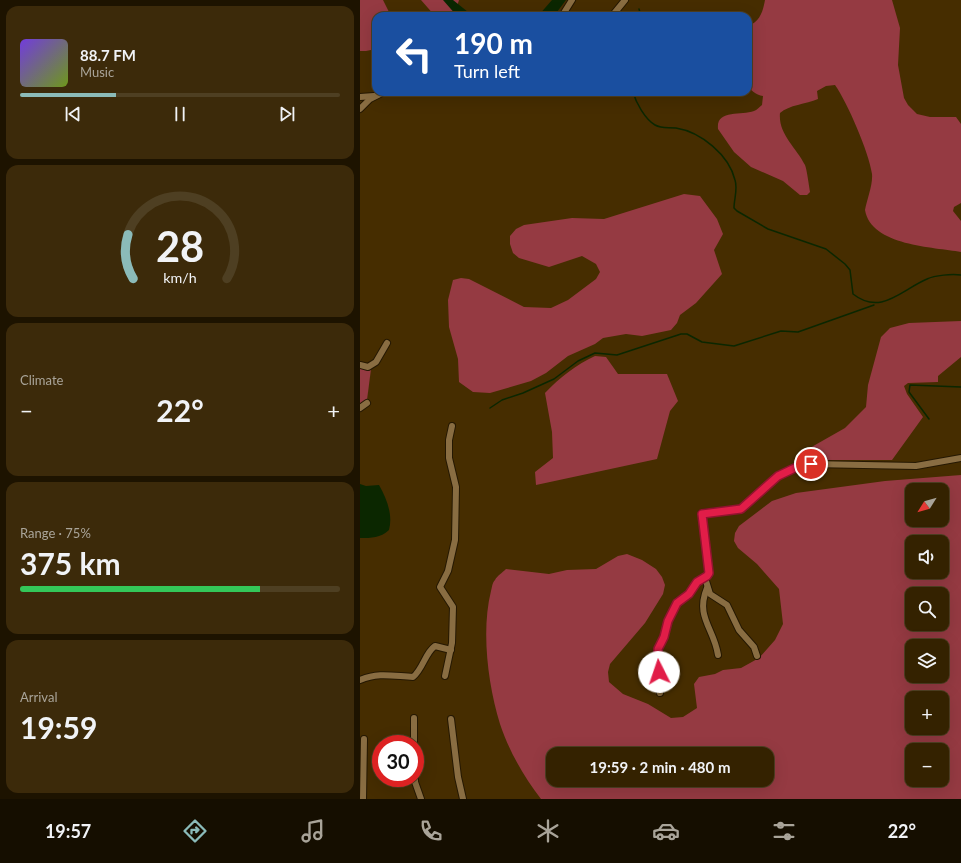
<!DOCTYPE html>
<html lang="en">
<head>
<meta charset="utf-8">
<style>
	:root { --surface:#342200; --page:#3c2a0a; --text:#f1f3f6; --muted:#a9a499; --line:#4e3f22; --accent:#8bbbb9 }
	body { margin:0; font-family:Lato,sans-serif; background:var(--page); color:var(--text); height:100vh; display:flex; flex-direction:column; font-size:15px; white-space:nowrap }
	* { box-sizing:border-box; margin:0 }
	p { font-size:13px; color:var(--muted) }
	.icon { flex:none; width:22px; height:22px; fill:none; stroke:currentColor; stroke-width:2; stroke-linecap:round; stroke-linejoin:round }
	.map { position:relative; flex:1; overflow:hidden }
	.details { display:flex; flex-direction:column; gap:6px; padding:6px; background:#1d1300; width:360px }
	.details>* { flex:none }
	.hud { position:absolute; left:12px; top:12px; width:380px; height:84px; border-radius:12px; box-shadow:0 4px 16px #0002,0 0 0 1px var(--line); background:#1a4fa0; color:#fff; overflow:hidden }
	.needle { width:26px; rotate:233deg }
	.buttons { position:absolute; left:545px; top:483px; display:grid; gap:8px }
	.buttons a { display:grid; place-items:center; width:44px; height:44px; border-radius:8px; background:var(--surface); box-shadow:0 4px 16px #0002,0 0 0 1px var(--line); font-size:20px }
	.speed { position:absolute; left:12px; top:735px; display:flex; gap:8px; font-size:20px; font-weight:700; text-align:center }
	.speed>* { display:grid; place-content:center; width:52px; height:52px; border-radius:50%; background:var(--surface); box-shadow:0 4px 16px #0002,0 0 0 1px var(--line); line-height:1 }
	.speed .limit { border:6px solid #d22; background:#fff; color:#111 }
	.pin { position:absolute; display:grid; place-items:center; width:34px; height:34px; color:#fff; margin:-17px; border:2px solid #fff; border-radius:50%; box-shadow:0 1px 4px #0007 }
	.me { position:absolute; width:44px; margin:-22px; rotate:356deg; stroke-linejoin:round; filter:drop-shadow(0 0 3px #0008) }
	.turn { display:flex; align-items:center; gap:14px; height:84px; padding:0 16px; font-size:18px }
	.turn .icon { width:52px; height:52px; stroke-width:2.5 }
	.turn b { display:block; font-size:28px; line-height:34px }
	.big { font-size:30px; font-weight:700; line-height:1.1 }
	.details .tile { flex:1; display:flex; flex-direction:column; justify-content:center; gap:6px; min-width:0; padding:0 14px; border-radius:12px; background:var(--page) }
	.details .dial { align-items:center; gap:0 }
	.dial svg { height:104px; overflow:visible; fill:none; stroke:var(--line); stroke-width:7; stroke-linecap:round; text-anchor:middle }
	.dial text { fill:var(--text); stroke:none }
	.song { display:flex; align-items:center; gap:12px }
	.cover { width:48px; height:48px; border-radius:6px; background:linear-gradient(135deg,hsl(260 70% 55%),hsl(80 70% 35%)) }
	.played { height:4px; border-radius:2px; background:linear-gradient(90deg,var(--accent) 30%,var(--line) 30%) }
	.keys { display:flex; justify-content:space-around; direction:ltr }
	.heat { display:flex; justify-content:space-between; align-items:center; font-size:22px; direction:ltr }
	.charge { height:6px; border-radius:3px; background:linear-gradient(90deg,#34c759 75%,var(--line) 0) }
	.trip { position:absolute; left:186px; top:747px; width:228px; height:40px; border-radius:12px; background:var(--surface); box-shadow:0 4px 16px #0002,0 0 0 1px var(--line); font-weight:700; line-height:40px; text-align:center }
	.menu { display:flex; height:64px; justify-content:space-around; align-items:center; background:#150e00; color:var(--muted) }
	.menu .icon { width:28px; height:28px }
	.menu .current { color:var(--accent) }
	.menu b { font-size:18px; color:var(--text) }
	main { display:flex; flex:1; min-height:0 }
	.map>svg:first-child { display:block }
</style>
</head>
<body>
<main>
<section class="details">
<div class="tile">
<div class="song"><i class="cover"></i><div><b>88.7 FM</b><p>Music</p></div></div>
<div class="played"></div>
<div class="keys"><svg class="icon" aria-label="previous" viewBox="0 0 24 24"><path d="M18 5L8 12l10 7zM5 5v14"/></svg><svg class="icon" aria-label="pause" viewBox="0 0 24 24"><path d="M8 5v14M16 5v14"/></svg><svg class="icon" aria-label="next" viewBox="0 0 24 24"><path d="M6 5l10 7-10 7zM19 5v14"/></svg></div>
</div>
<div class="tile dial"><svg viewBox="0 0 100 80">
<path d="M14 69A42 42 0 1 1 86 69"/>
<path d="M14 69A42 42 0 0 1 10 35" stroke="#8bbbb9"/>
<text x="50" y="56" font-size="32" font-weight="700">28</text>
<text x="50" y="72" font-size="11">km/h</text>
</svg></div>
<div class="tile"><p>Climate</p>
<div class="heat"><a>−</a><b class="big">22°</b><a>+</a></div>
</div>
<div class="tile"><p>Range · 75%</p><b class="big">375 km</b><div class="charge"></div></div>
<div class="tile"><p>Arrival</p><b class="big">19:59</b></div>
</section>
<div class="map">
<svg width="601" height="799" viewBox="0 0 601 799">
	<rect width="100%" height="100%" fill="#462d00"/>
	<g fill="#953a42" fill-rule="evenodd">
		<polygon points="0,0 23,0 31,16 16,16 16,49 6,51 0,51"/>
		<polygon points="61,0 99,0 94,16 75,16"/>
		<path d="M405,0H532L540,28L538,65L544,98L548,105L557,114L570,117H596L601,124V203L594,207L593,211L601,221V252C574,247 511,246 505,210C507,199 513,185 512,174C509,152 487,102 475,85L466,86L457,91L458,99C446,104 429,105 420,113C418,134 436,147 445,165C447,170 449,186 450,192L447,195H440L423,181L391,167L374,152L358,129C356,109 381,116 394,111C397,110 399,107 402,105L403,96C396,95 389,90 388,83V26C400,22 403,11 405,0Z"/>
		<polygon points="324,194 340,196 357,219 363,234 354,250 362,274 336,303 320,315 317,323 311,330 282,336 266,334 243,338 235,344 208,356 186,373 171,381 130,393 113,392 99,382 98,359 89,327 88,300 93,280 101,278 109,279 164,307 191,308 208,300 236,279 240,272 236,264 222,256 189,267 159,258 153,253 150,244 150,236 156,229 164,225 212,218 244,219"/>
		<polygon points="601,321 601,357 578,376 578,382 548,383 544,386 547,394 563,417 532,460 442,460 441,453 485,428 506,407 508,385 521,337 530,328 549,323"/>
		<path d="M235,356L246,357L258,374H307L318,401L310,411L297,459L176,485L175,472L193,458L192,432L185,393C200,377 216,365 235,356Z"/>
		<polygon points="0,368 11,369 7,400 0,407"/>
		<path d="M601,475V799H181C164,777 149,751 140,724C128,685 121,631 131,591C132,588 132,583 135,580C137,576 142,573 146,569L189,574L207,570L236,569L258,556L267,554L282,560L296,569L302,577L305,585L303,594L285,623L250,664L248,672L249,682L263,694L288,704L311,718L323,717L337,708L334,684L339,677L355,674L363,670L381,668L399,658L415,640L423,624L419,589L397,564L378,548L374,541L375,533L379,526L412,501L436,493L525,481ZM552,490H582V520H552ZM552,542H582V572H552ZM552,594H582V624H552ZM552,646H582V676H552ZM552,698H582V728H552ZM552,750H582V780H552ZM193,754H407V780H193Z"/>
	</g>
	<g fill="#0b2700">
		<polygon points="83,0 93,0 113,16 97,16"/>
		<polygon points="192,0 206,0 194,16 178,16"/>
		<path d="M0,484L6,486L19,485C27,499 33,515 29,530C20,538 12,538 0,538Z"/>
	</g>
	<g fill="none" stroke-linecap="round" stroke-linejoin="round">
		<g stroke="#0b2700" stroke-width="1.5">
			<polyline points="279,9 281,16"/>
			<path d="M273,92C276,103 285,119 295,125C302,129 308,127 316,128C341,132 369,155 375,180C378,189 374,199 374,208L377,211L408,229L466,249L485,264L490,270L493,294C521,316 541,290 567,279C575,275 592,274 601,275"/>
			<polyline points="130,408 142,400 163,393 194,379 218,361 235,353 257,355 321,334 327,334 342,342 374,346 421,331 438,332 514,305"/>
			<polyline points="569,419 549,392 550,385 601,387"/>
		</g>
		<g stroke="#251802" stroke-width="8">
			<g id="minor">
				<polyline points="202,16 212,0"/>
				<polyline points="252,16 265,0"/>
				<polyline points="186,92 192,92"/>
				<polyline points="0,97 14,96"/>
				<polyline points="0,109 10,99 24,92"/>
				<polyline points="0,365 8,367 16,362 27,343"/>
				<polyline points="0,408 7,403"/>
				<polyline points="345,578 350,594 367,605 379,630 394,647 397,656"/>
				<path d="M347,588C335,617 354,628 358,655"/>
				<polyline points="85,676 92,643 93,607 80,587 88,571 95,540 96,487 89,458 89,440 92,426"/>
				<path d="M0,680C18,672 33,676 53,677C63,669 65,653 75,646L91,650"/>
				<polyline points="300,693 298,649 304,637 308,621 318,601 329,594 337,582 347,576 349,573 342,513 381,509 418,476 439,466 451,464 556,466 601,458"/>
				<polyline points="54,718 54,744"/>
				<polyline points="91,719 98,777 103,799"/>
				<polyline points="55,770 55,782 61,799"/>
				<polyline points="3,799 4,739"/>
			</g>
		</g>
		<use href="#minor" stroke="#896d42" stroke-width="6"/>
	</g>
	<g fill="none" stroke-linecap="round" stroke-linejoin="round">
		<g stroke="#92132f" stroke-width="10">
			<polyline id="route" points="299,672 298,649 304,637 308,621 317,603 329,594 337,582 347,576 349,573 342,514 381,509 418,476 439,466 451,464"/>
		</g>
		<use href="#route" stroke="#e11d48" stroke-width="7"/>
	</g>
</svg>
<div class="buttons">
<a><svg class="needle" viewBox="-14 -14 28 28"><path d="M0-13l5 13h-10z" fill="#e53935"/><path d="M0 13l5-13h-10z" fill="#a9a499"/></svg></a>
<a><svg class="icon" aria-label="sound" viewBox="0 0 24 24"><path d="M4 9h4l5-4v14l-5-4H4zM17 9q2 3 0 6"/></svg></a>
<a><svg class="icon" aria-label="search" viewBox="0 0 24 24"><circle cx="10" cy="10" r="6"/><path d="M15 15l6 6"/></svg></a>
<a><svg class="icon" aria-label="layers" viewBox="0 0 24 24"><path d="M12 4l9 5-9 5-9-5zM3 14l9 5 9-5"/></svg></a>
<a>+</a>
<a>−</a>
</div>
<div class="speed"><div class="limit">30</div></div>
<div class="pin" style="left:451px;top:464px;background:#d93025"><svg class="icon" aria-label="arrive" viewBox="0 0 24 24"><path d="M6 21V4h12l-3 4 3 4H6"/></svg></div>
<svg class="me" style="left:299px;top:672px" viewBox="-20 -20 40 40"><circle r="19" fill="#fff"/><path d="M0-13L10 11 0 6-10 11z" fill="#e11d48"/></svg>
<div class="trip">19:59 · 2 min · 480 m</div>
<div class="hud">
<div class="turn"><svg class="icon" aria-label="left" viewBox="0 0 24 24"><path d="M17 20v-9H6M10 6l-5 5 5 5"/></svg><div><b>190 m</b>Turn left</div></div>
</div>
</div>
</main>
<nav class="menu">
<b>19:57</b>
<svg class="icon current" aria-label="directions" viewBox="0 0 24 24"><path d="M12 3l9 9-9 9-9-9zM9 14v-3h6M13 9l2 2-2 2"/></svg>
<svg class="icon" aria-label="music" viewBox="0 0 24 24"><path d="M9 18V5l10-2v13"/><circle cx="6" cy="18" r="3"/><circle cx="16" cy="16" r="3"/></svg>
<svg class="icon" aria-label="phone" viewBox="0 0 24 24"><path d="M5 4h4l2 5-3 2q2 4 5 5l2-3 5 2v4C11 20 4 13 5 4z"/></svg>
<svg class="icon" aria-label="climate" viewBox="0 0 24 24"><path d="M12 3v18M4 7l16 10M4 17L20 7"/></svg>
<svg class="icon" aria-label="car" viewBox="0 0 24 24"><path d="M5 17H2v-5l4-1 3-4h7l3 4 3 1v5h-3M9 17h6M6 11h13"/><circle cx="7" cy="17" r="2"/><circle cx="17" cy="17" r="2"/></svg>
<svg class="icon" aria-label="filters" viewBox="0 0 24 24"><path d="M4 7h16M4 17h16"/><circle cx="9" cy="7" r="2"/><circle cx="15" cy="17" r="2"/></svg>
<b>22°</b>
</nav>
</body>
</html>
